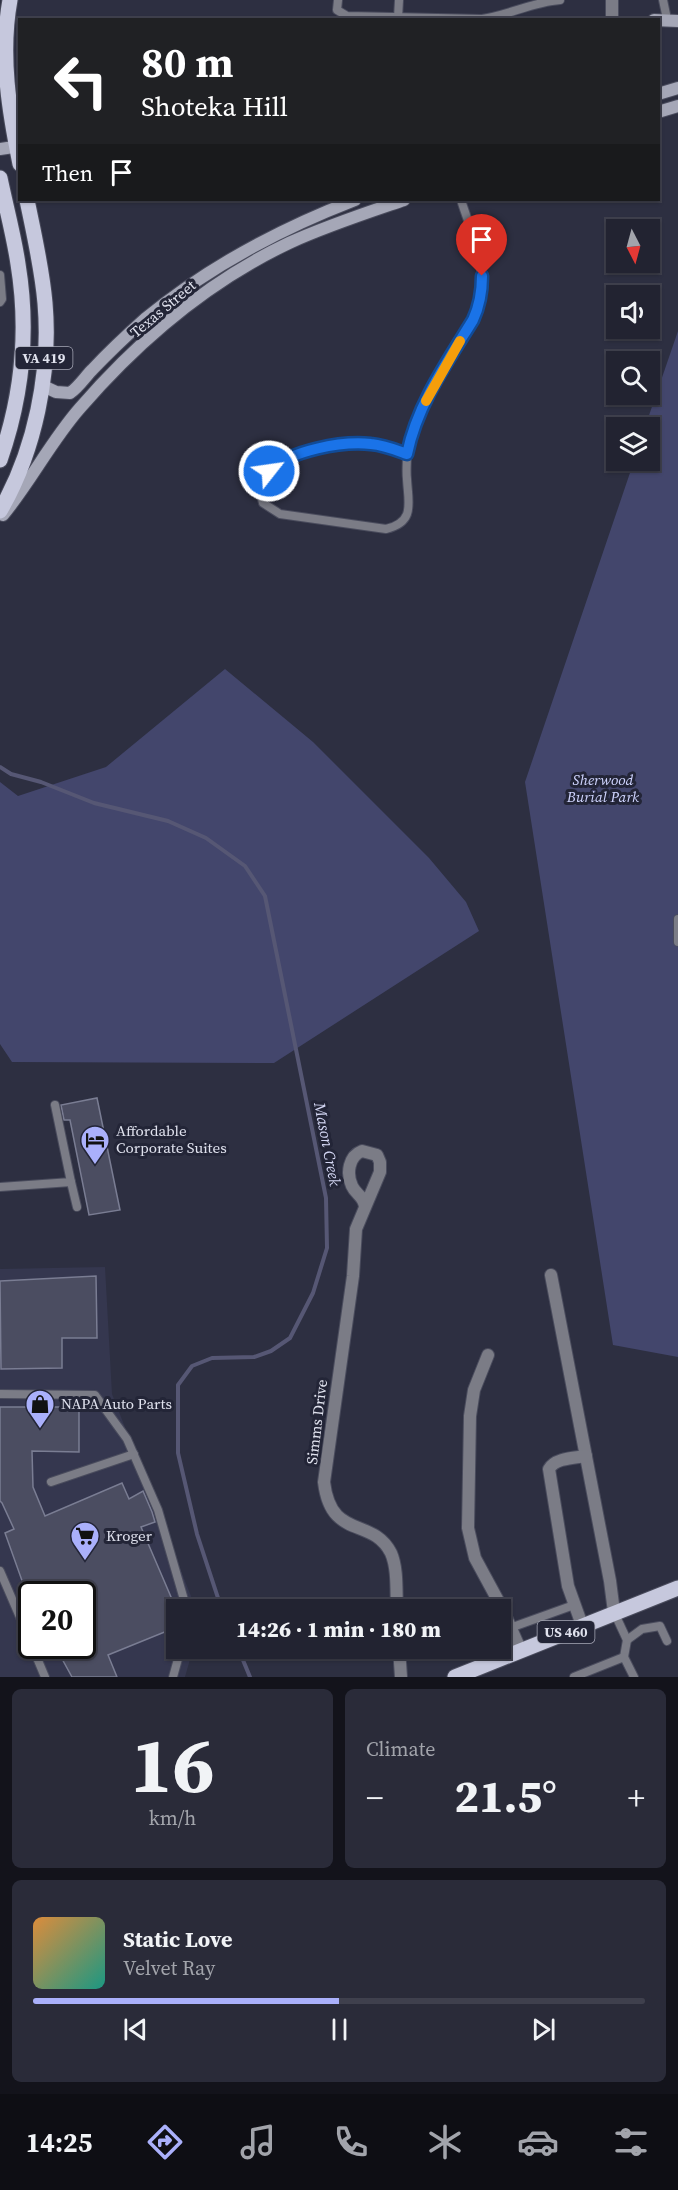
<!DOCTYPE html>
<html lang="en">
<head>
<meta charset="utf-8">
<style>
	:root { --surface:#222331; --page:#2a2b39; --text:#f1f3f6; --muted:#a2a4ab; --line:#3f404d; --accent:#aab0fb }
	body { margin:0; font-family:"Source Serif 4",serif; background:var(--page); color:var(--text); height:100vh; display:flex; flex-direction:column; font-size:22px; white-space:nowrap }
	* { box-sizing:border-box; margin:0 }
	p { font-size:20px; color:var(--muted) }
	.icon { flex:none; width:33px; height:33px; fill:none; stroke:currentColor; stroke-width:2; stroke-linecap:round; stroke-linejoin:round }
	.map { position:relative; height:1677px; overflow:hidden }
	.sheet { display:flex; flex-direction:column; gap:12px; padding:12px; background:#13131b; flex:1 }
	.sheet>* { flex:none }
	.guide { position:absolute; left:18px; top:18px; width:642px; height:183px; border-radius:0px; box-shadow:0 2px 4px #0004,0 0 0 2px var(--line); background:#202124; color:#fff; overflow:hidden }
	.needle { width:39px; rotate:174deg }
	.tools { position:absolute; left:606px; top:219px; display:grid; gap:12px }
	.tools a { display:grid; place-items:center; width:54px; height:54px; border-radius:0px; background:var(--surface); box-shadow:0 2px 4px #0004,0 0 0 2px var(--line); font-size:30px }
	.speed { position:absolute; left:18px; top:1581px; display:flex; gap:12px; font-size:30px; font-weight:700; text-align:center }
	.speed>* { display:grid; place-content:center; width:78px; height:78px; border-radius:50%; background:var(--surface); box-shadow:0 2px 4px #0004,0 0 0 2px var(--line); line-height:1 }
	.speed .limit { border:3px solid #111; border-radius:9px; background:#fff; color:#111 }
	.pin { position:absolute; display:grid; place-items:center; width:51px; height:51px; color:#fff; margin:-62px -26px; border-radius:50% 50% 50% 0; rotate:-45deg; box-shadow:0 0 6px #0007 }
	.pin .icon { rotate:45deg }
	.me { position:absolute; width:66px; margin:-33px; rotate:60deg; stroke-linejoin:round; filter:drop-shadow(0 0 4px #0008) }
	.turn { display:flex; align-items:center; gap:21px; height:126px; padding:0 24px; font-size:27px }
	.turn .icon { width:78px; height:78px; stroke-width:2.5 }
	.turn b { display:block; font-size:42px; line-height:51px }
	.then { display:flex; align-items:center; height:57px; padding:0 24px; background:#0003; gap:12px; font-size:22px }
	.big { font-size:45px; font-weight:800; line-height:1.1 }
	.sheet .widget { flex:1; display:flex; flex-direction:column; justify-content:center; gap:9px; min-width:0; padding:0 21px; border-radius:9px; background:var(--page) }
	.sheet .dial { align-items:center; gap:0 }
	.dial b { font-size:78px; line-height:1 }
	.song { display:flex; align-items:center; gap:18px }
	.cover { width:72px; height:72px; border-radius:9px; background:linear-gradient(135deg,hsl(30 70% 55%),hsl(170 70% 35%)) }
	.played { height:6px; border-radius:3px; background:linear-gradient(90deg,var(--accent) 50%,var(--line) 50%) }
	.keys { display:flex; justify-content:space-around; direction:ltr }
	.heat { display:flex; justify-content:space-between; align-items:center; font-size:33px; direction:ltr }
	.sheet .tiles { flex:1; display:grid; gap:12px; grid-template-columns:1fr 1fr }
	.widget:last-child { grid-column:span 2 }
	.trip { position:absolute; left:166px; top:1599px; width:345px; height:60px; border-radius:0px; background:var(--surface); box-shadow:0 2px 4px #0004,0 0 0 2px var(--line); font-weight:800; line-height:60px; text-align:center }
	.dock { display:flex; height:96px; justify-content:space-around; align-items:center; background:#0e0e14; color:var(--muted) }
	.dock .icon { width:42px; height:42px }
	.dock .current { color:var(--accent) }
	.dock b { font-size:27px; color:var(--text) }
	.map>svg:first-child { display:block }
</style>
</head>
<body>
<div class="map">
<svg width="678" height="1677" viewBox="0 0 678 1677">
	<rect width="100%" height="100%" fill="#2d2f41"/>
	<path fill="#35374f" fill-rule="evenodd" d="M105,1267L112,1394L196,1609L177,1610V1648L193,1649L185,1677H0V1269ZM32,1594H82V1646H32Z"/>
	<g fill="#43466c">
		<polygon points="678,331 678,1357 613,1345 525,782 634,461 650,460 650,428 645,427"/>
		<polygon points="225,669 313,742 429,858 466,902 479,931 274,1063 12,1062 0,1044 0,782 18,796 106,767"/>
	</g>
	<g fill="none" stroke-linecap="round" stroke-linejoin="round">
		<g stroke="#565774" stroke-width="4">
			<polyline points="0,767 11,774 41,782 94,803 168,821 206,838 245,866 265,896 326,1198 327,1248 313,1293 290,1338 271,1351 254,1357 212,1358 192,1366 178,1385 178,1453 197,1534 222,1610"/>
			<polyline points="238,1648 250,1677"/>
		</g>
	</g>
	<g fill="#4b4d61" stroke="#7a7d93" stroke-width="1.5">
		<polygon points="97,1098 120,1210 89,1215 70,1120 64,1120 61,1105"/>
		<polygon points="96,1276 97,1338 62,1338 62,1368 1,1369 0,1281"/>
		<polygon points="0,1407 79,1407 79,1452 32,1451 33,1487 45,1516 122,1483 129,1499 143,1491 152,1512 155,1522 141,1527 177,1611 177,1627 108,1655 117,1677 72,1677 55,1646 82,1646 82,1594 28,1594 25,1589 5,1533 14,1529 2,1503 0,1501"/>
	</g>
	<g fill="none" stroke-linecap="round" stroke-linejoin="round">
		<g stroke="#4a4c5d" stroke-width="10">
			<g id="service">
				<path d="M338,0L337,10L347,16L482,19C509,15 533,2 560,0"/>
				<polyline points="663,0 667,19"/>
				<polyline points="398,18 399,0"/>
				<polyline points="0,275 2,299 0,302"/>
				<path d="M350,444H372L407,455C407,463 406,471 407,479C408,502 416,522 386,529L280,514L263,503C247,458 320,448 350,444Z"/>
				<path d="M407,455C410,441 412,428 418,415C434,380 481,324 482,288C483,258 470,228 461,200"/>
				<polyline points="678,919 678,942"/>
				<polyline points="71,1182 77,1207"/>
				<polyline points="0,1187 71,1182 55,1105"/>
				<polyline points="0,1394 95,1395 127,1439 158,1510 187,1610"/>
				<polyline points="51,1482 134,1454"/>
				<polyline points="0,1571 32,1645"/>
				<polyline points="614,1612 627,1640 624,1657"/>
				<polyline points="510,1628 574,1605"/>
				<polyline points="627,1640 642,1629 660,1626 667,1641"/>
				<polyline points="32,1646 45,1677"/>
				<polyline points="173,1677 181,1648"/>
				<polyline points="574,1677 624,1657 634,1677"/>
			</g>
		</g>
		<g stroke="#4a4c5d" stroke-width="14">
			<g id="minor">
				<polyline points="612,20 612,0"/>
				<path d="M365,1207C364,1196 356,1195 352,1186C346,1173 349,1156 362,1151L377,1155L380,1162V1172L356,1229L353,1276L324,1482C331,1541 372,1516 391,1553C398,1569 396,1592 397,1610"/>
				<polyline points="551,1275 610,1581 614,1612"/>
				<polyline points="488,1355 474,1390 470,1416 468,1528 475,1558 501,1606 521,1651"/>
				<path d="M582,1625L568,1586L549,1469C555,1458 574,1458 586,1456"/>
				<polyline points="399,1648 401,1677"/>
			</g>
		</g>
		<g stroke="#4a4c5d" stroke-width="14">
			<g id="secondary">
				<polyline points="654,20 678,21"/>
				<polyline points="658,94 678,88"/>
				<polyline points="658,112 678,106"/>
				<polyline points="0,149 20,146"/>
				<path d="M41,385L56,392L70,393C79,387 85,377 92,370C109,352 127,335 145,319C208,267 280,229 355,200"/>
				<path d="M3,515C31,481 51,441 80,408C138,341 209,281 289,243C326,226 366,213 404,200"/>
			</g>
		</g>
		<g stroke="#4a4c5d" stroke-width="17">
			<g id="primary">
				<path d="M10,0C0,55 9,110 20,164"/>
				<path d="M0,178C6,207 14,236 18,264C29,331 22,397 0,460"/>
				<path d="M0,511C35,451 51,372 45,303C42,268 34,234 27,200"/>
				<polyline points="455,1677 678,1588"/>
			</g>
		</g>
		<use href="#service" stroke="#7b7c86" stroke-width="8"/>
		<use href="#minor" stroke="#7b7c86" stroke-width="12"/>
		<use href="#secondary" stroke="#a5a7b7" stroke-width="12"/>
		<use href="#primary" stroke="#c6c8dd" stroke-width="15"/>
	</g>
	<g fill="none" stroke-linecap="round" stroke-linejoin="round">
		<g stroke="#114b97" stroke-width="15">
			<path id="route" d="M269,471C291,450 342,441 371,444C384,445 396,450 407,454C417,405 447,362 473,320C480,305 482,292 482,276"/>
		</g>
		<use href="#route" stroke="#1a73e8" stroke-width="10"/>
		<polyline stroke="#f59e0b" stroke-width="10" points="426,401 460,341"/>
	</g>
	<defs>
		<g id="hotel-pin" transform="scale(1.5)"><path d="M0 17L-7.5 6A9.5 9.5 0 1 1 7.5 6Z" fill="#aab0fb" stroke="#232537"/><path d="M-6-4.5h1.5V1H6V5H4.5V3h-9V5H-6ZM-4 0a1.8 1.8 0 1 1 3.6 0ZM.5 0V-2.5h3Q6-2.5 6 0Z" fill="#111"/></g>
		<g id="shop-pin" transform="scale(1.5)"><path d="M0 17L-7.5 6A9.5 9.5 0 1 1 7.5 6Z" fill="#aab0fb" stroke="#232537"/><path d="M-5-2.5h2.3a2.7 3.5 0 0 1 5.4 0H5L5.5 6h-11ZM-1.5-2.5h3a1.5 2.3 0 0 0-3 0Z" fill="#111"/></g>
		<g id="supermarket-pin" transform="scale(1.5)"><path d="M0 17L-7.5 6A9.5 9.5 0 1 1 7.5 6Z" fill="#aab0fb" stroke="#232537"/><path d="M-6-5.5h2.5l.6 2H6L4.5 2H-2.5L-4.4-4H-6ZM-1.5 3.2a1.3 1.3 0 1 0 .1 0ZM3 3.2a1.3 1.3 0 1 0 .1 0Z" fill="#111"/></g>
	</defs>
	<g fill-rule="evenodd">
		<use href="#hotel-pin" x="95" y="1140"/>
		<use href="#shop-pin" x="40" y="1404"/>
		<use href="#supermarket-pin" x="85" y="1536"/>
	</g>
	<g text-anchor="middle" stroke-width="6" stroke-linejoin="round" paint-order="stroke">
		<g fill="#232537" stroke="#a7a9b7" stroke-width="1.5">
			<rect x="15.5" y="347" width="57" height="22" rx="4.5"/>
			<rect x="537.5" y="1621" width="57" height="22" rx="4.5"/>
		</g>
		<g font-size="14" font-weight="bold" fill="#e0e2ee">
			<text x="44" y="363">VA 419</text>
			<text x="566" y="1637">US 460</text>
		</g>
		<g font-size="15" fill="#e0e2ee" stroke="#232537">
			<text transform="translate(163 309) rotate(-40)" y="5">Texas Street</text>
			<text transform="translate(317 1422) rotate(-83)" y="5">Simms Drive</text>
		</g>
		<g font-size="15" font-style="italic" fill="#cfd4fe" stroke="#232537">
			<text x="603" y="785">Sherwood<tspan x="603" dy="17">Burial Park</tspan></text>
		</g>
		<g font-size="15" fill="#e0e2ee" stroke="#232537" text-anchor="start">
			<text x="116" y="1136">Affordable<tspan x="116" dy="17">Corporate Suites</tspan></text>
			<text x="61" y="1409">NAPA Auto Parts</text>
			<text x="106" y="1541">Kroger</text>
		</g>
		<g font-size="16" font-style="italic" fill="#d5d8f5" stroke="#232537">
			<text transform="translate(328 1144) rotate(79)" y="6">Mason Creek</text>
		</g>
	</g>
</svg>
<div class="tools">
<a><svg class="needle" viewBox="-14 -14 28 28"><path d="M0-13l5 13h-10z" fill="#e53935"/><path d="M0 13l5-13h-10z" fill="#a2a4ab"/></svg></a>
<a><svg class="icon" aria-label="sound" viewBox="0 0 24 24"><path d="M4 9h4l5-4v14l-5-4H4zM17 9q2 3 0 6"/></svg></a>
<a><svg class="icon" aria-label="search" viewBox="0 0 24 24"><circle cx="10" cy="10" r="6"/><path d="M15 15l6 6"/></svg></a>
<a><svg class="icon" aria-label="layers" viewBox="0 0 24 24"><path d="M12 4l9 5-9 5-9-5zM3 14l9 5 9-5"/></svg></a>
</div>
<div class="speed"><div class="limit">20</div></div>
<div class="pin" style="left:482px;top:276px;background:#d93025"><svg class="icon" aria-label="arrive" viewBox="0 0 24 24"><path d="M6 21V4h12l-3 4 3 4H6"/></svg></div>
<svg class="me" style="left:269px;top:471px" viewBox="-20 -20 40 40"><circle r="17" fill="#1a73e8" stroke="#fff" stroke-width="3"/><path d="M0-11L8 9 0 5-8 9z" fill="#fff"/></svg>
<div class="trip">14:26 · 1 min · 180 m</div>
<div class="guide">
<div class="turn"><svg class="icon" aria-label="left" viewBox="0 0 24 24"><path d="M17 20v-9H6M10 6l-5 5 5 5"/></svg><div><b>80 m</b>Shoteka Hill</div></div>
<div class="then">Then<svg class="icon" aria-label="arrive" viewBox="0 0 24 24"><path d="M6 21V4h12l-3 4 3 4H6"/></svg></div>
</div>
</div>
<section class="sheet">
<div class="tiles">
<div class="widget dial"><b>16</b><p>km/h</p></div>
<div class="widget"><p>Climate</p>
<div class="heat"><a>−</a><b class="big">21.5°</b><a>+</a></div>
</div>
<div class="widget">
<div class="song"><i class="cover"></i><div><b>Static Love</b><p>Velvet Ray</p></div></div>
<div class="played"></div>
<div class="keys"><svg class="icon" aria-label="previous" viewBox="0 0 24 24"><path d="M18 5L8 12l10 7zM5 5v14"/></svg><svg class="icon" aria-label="pause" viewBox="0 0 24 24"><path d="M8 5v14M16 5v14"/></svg><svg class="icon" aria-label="next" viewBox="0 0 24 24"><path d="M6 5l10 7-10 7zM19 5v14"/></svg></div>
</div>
</div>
</section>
<nav class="dock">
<b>14:25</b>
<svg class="icon current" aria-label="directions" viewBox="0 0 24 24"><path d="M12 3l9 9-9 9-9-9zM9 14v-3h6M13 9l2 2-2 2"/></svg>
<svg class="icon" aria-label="music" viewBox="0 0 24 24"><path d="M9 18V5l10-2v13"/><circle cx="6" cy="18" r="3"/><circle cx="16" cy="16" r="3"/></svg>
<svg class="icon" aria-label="phone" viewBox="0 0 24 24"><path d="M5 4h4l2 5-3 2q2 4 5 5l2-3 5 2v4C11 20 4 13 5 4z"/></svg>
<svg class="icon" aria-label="climate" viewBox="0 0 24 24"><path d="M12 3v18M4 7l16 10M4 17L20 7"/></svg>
<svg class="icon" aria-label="car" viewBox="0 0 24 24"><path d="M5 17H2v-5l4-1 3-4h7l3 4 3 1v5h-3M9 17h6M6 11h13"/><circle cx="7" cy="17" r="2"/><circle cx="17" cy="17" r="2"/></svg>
<svg class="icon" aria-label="filters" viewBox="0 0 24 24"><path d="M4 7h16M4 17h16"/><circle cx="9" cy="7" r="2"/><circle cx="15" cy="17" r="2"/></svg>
</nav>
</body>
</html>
